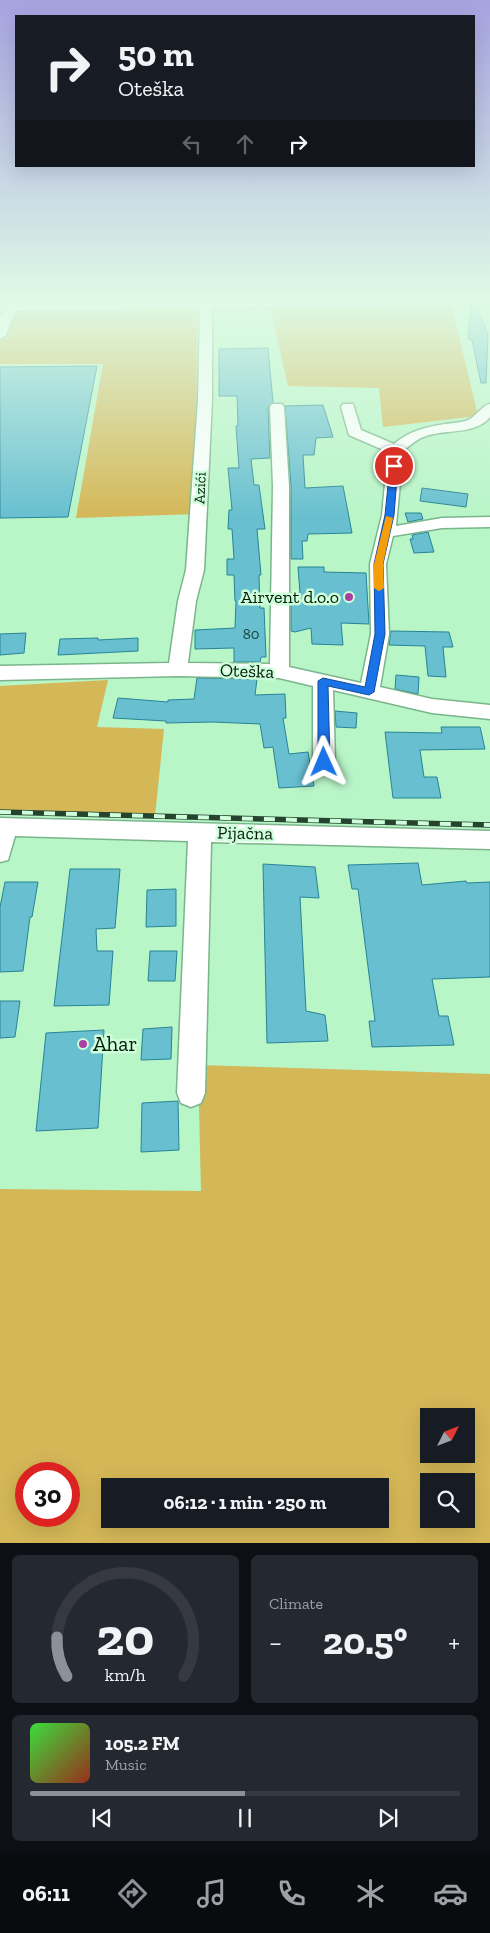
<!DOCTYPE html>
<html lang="en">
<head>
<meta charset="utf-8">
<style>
	:root { --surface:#171b24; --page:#242831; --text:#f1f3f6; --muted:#9ea1a6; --line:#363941; --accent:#8c9099 }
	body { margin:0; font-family:"Zilla Slab",serif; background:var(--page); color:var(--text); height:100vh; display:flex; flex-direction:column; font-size:19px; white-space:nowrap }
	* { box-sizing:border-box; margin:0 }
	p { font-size:16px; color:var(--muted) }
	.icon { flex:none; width:28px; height:28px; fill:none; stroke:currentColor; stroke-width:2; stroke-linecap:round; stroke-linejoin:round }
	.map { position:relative; height:1543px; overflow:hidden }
	.details { display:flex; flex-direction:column; gap:12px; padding:12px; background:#0d0f14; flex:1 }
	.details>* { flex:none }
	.guide { position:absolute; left:15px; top:15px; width:460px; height:152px; border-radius:0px; box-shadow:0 5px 20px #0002; background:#171b24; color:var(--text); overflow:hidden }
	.needle { width:32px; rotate:48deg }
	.buttons { position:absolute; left:420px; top:1408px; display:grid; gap:10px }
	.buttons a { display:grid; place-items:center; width:55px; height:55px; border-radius:0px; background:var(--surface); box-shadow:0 5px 20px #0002; font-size:25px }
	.speed { position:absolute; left:15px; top:1462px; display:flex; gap:10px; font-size:25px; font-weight:700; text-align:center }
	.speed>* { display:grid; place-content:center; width:65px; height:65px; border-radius:50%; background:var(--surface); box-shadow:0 5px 20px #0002; line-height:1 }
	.speed .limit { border:8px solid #d22; background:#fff; color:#111 }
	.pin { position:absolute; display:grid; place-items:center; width:42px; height:42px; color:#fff; margin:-21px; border:2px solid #fff; border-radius:50%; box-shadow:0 1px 5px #0007 }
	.me { position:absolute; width:55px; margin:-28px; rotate:359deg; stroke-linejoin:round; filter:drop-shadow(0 0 4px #0008) }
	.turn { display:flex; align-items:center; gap:18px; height:105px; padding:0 20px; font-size:22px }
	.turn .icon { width:65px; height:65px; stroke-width:2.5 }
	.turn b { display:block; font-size:35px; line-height:42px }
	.lanes { display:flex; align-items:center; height:48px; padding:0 20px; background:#0003; justify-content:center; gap:25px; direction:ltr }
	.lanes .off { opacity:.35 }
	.big { font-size:38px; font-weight:800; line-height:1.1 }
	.details .tile { flex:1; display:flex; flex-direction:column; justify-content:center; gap:8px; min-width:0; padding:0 18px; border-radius:8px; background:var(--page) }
	.details .dial { align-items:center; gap:0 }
	.dial svg { height:130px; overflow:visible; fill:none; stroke:var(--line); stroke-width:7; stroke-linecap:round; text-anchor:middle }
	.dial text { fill:var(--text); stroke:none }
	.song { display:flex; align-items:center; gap:15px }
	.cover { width:60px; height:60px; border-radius:8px; background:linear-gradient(135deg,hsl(120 70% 55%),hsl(10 70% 35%)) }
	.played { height:5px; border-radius:2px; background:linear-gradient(90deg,var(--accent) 50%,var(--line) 50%) }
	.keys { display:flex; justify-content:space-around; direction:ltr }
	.heat { display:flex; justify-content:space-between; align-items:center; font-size:28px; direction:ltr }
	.details .tiles { flex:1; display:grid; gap:12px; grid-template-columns:1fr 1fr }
	.tile:last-child { grid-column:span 2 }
	.trip { position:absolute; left:101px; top:1478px; width:288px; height:50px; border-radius:0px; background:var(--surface); box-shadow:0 5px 20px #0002; font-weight:800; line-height:50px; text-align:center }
	.tabs { display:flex; height:80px; justify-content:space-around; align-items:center; background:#090b0e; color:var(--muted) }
	.tabs .icon { width:35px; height:35px }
	.tabs .active { color:var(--accent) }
	.tabs b { font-size:22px; color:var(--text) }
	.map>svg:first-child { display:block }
</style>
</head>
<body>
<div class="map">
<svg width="490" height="1543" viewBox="0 0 490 1543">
	<rect width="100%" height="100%" fill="#b8f5c7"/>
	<g fill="#d4b757" fill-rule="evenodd">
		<polygon points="269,302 451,302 478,416 383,427 379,388 288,386"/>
		<polygon points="197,304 196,514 76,518 103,364 0,364 0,324 12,307"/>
		<polygon points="108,680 97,727 164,729 155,816 0,812 0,686"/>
		<path d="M198,1065L490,1074V1543H0V1189L201,1191ZM429,1416H466V1454H429ZM26,1474H69V1516H26ZM429,1481H466V1519H429ZM110,1486H380V1519H110Z"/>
	</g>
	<g fill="#68bfd0" stroke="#278495">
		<polygon points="471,302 475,302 488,334 486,383 481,383 472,340 468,339"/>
		<polygon points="268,348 273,402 268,407 270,458 251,459 254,485 259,485 265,529 257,529 261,575 259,575 260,608 264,608 266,657 261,657 260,662 234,662 234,648 195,649 195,630 235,628 236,601 235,601 234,575 227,575 227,559 234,559 232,529 228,529 229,510 232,510 228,468 239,468 236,426 238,426 237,396 219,396 219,349"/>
		<polygon points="97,366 68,517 0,518 0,367"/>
		<polygon points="323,405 333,437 316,438 314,455 303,455 305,488 343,486 352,533 308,534 307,541 302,541 303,559 291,559 291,486 285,406"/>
		<polygon points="422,488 468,494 466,507 420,501"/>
		<polygon points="405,513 421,513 423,519 408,522"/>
		<polygon points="428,532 434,552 414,553 410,539 413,539 412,535"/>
		<polygon points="298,567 324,567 324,572 366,573 369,624 341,623 343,645 312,644 311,628 295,632 291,631 291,593 300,593"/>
		<polygon points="391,631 449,632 453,647 443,647 446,677 428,676 425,646 389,645"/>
		<polygon points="26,633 24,653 0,655 0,634"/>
		<polygon points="98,638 98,640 138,638 138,651 58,655 60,639"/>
		<polygon points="396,675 419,677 418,694 395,689"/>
		<polygon points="197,678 257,679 255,695 285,694 286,718 283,718 289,754 308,752 314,786 279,788 273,747 264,748 260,724 213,722 166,723 166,721 113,718 118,698 168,702 168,700 194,699"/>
		<polygon points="335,711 357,713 356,728 336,727"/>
		<polygon points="441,727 480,727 485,749 420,750 424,777 437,777 441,798 393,798 385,732 442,733"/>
		<polygon points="418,863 422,885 466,881 467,883 490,882 490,977 432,979 439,1016 448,1016 454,1045 372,1047 369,1021 375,1021 358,889 352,889 348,865"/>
		<polygon points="263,864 315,867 319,898 300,897 306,1011 325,1015 328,1041 267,1043"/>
		<polygon points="70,869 120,869 115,928 96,929 97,951 113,951 109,1005 54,1006"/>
		<polygon points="5,882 38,882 32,917 30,917 23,971 0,972 0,907"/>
		<polygon points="176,889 176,926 146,927 147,890"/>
		<polygon points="150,951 177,951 175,981 148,981"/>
		<polygon points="0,1001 20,1001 15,1037 0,1038"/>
		<polygon points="172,1027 171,1059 141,1060 143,1029"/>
		<polygon points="104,1030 98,1128 36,1131 46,1033"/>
		<polygon points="178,1101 179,1150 141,1152 142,1103"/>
	</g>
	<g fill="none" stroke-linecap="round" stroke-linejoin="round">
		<g stroke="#7bb58b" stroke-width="3">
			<g id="minor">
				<path d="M9,302H21L19,304L389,302L383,305L212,308V400L204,570L196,601L188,663L270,664L273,486L270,407L272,404H282L284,407L289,486V667L361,683L371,634L370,564L382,515L388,452L349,435L341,407L343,404H353L361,430L394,444C409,431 426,427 445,424C452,423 461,423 468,420C477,416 481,406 490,404V417C476,435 446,429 426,436C417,439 410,445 403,451L396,526L442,518L490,517V527L442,528L393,536L386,564L389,634L380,687L432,699L490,705V719L432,713L333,690L335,762L331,768L324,770L317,768L313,762V686L279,678L178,676L0,680V666L169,663L178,601L186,570L198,400L200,308L15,311L6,335L0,339V317Z"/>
				<polygon points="0,818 490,831 490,849 211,842 205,1093 201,1103 191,1107 181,1103 177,1093 188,841 15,836 8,860 0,862"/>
			</g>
		</g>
		<use href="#minor" fill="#fff" fill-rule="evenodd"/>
		<g stroke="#25432e" stroke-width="5.5">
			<polyline id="rail" points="0,812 490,825"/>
		</g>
		<use href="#rail" stroke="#ceffda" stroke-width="4" stroke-dasharray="11" stroke-linecap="butt"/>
	</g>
	<linearGradient id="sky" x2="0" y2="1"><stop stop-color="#a6a3e1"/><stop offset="0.58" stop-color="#dffae6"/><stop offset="1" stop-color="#dffae6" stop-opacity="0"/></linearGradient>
	<rect width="490" height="518" fill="url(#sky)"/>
	<polygon fill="#1a73e8" stroke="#114b97" points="394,464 398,466 394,515 383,564 385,634 374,692 369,695 328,686 330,762 324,766 318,762 318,681 323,678 365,687 375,634 374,564 385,515 390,466"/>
	<polygon fill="#f59e0b" points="386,516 393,518 383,564 384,588 379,591 374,588 374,564"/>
	<g fill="#aa3f9f" stroke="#ceffda" stroke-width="2">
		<circle cx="349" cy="597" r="5"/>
		<circle cx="83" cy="1044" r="5"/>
	</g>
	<g text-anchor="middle" stroke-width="5" stroke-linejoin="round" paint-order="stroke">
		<g font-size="15" fill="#041b0b" stroke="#ceffda">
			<text transform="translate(200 488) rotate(-87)" y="5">Azići</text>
		</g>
		<g font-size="15" fill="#1d443c">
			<text x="251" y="639">80</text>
		</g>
		<g font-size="18" fill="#041b0b" stroke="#ceffda" text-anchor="end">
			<text x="339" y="603">Airvent d.o.o</text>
		</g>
		<g font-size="18" fill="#041b0b" stroke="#ceffda">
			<text transform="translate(247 671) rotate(2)" y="6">Oteška</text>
			<text transform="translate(245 833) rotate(1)" y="6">Pijačna</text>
		</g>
		<g font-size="21" fill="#041b0b" stroke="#ceffda" text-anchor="start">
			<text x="93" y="1051">Ahar</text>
		</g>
	</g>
</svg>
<div class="buttons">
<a><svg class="needle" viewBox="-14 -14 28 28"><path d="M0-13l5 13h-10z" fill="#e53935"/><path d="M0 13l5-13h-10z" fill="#9ea1a6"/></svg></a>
<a><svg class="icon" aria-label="search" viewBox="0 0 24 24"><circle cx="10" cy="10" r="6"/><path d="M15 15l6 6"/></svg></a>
</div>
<div class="speed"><div class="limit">30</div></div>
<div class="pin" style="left:394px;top:466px;background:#d93025"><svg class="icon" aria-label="arrive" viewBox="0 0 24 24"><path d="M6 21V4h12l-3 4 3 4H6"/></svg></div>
<svg class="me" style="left:324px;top:762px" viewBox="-20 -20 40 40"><path d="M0-17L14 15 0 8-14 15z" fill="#1a73e8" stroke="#fff" stroke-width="4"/></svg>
<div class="trip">06:12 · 1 min · 250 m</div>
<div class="guide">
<div class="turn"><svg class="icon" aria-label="right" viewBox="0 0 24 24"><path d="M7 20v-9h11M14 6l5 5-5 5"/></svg><div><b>50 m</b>Oteška</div></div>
<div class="lanes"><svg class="icon off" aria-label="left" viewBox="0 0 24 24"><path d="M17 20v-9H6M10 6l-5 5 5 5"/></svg><svg class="icon off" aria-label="ahead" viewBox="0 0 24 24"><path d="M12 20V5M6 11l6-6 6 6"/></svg><svg class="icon" aria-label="right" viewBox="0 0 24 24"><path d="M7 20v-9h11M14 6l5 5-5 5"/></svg></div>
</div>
</div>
<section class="details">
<div class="tiles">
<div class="tile dial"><svg viewBox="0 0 100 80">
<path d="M14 69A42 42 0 1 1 86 69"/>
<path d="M14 69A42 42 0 0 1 8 45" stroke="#8c9099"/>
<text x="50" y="56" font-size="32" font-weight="700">20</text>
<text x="50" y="72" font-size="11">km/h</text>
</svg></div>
<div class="tile"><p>Climate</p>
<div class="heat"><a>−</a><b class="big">20.5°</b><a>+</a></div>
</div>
<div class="tile">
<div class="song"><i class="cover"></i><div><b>105.2 FM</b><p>Music</p></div></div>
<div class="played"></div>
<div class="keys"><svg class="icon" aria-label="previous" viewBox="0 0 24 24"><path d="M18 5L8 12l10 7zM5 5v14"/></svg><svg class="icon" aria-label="pause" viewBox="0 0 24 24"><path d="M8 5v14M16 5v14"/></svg><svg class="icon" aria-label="next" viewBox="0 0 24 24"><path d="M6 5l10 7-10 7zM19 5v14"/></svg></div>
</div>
</div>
</section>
<nav class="tabs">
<b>06:11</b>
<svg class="icon active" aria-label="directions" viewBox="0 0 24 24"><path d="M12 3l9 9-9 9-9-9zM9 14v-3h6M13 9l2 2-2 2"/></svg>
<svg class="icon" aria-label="music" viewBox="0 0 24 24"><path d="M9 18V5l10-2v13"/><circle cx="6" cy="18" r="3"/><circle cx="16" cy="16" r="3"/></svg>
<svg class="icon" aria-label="phone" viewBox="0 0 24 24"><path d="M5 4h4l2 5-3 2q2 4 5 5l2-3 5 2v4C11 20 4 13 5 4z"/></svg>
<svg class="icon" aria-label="climate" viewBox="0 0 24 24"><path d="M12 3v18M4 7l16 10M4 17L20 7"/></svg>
<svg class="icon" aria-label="car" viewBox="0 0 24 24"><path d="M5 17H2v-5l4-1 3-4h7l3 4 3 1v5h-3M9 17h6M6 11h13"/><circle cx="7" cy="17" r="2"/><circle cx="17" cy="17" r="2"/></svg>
</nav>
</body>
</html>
